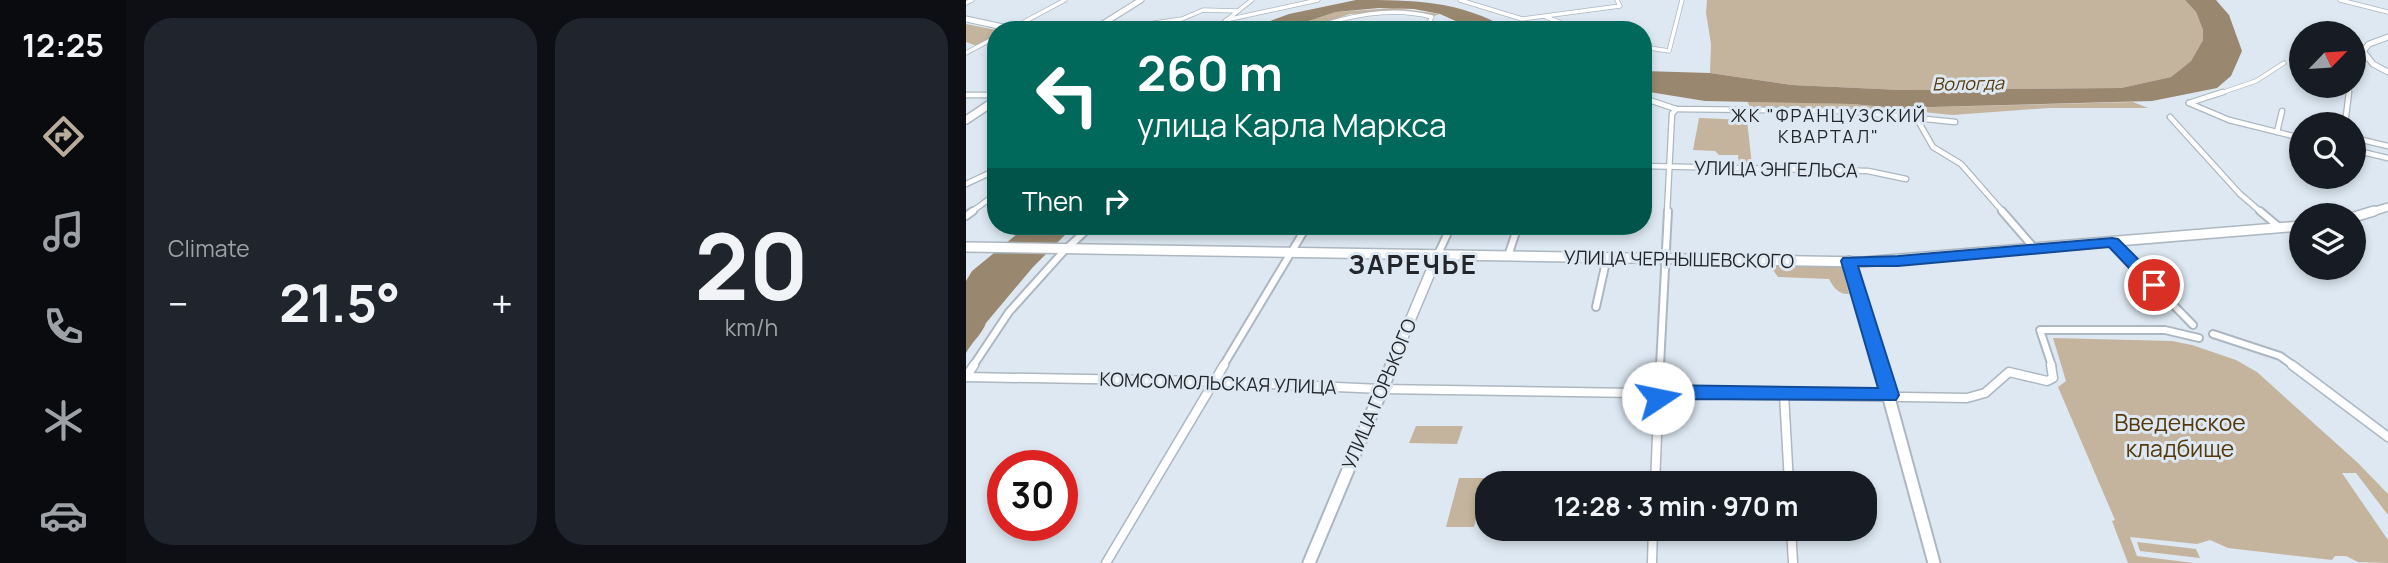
<!DOCTYPE html>
<html lang="en">
<head>
<meta charset="utf-8">
<style>
	:root { --surface:#171b24; --page:#20242c; --text:#f1f3f6; --muted:#9ea1a6; --accent:#b9ac9a }
	body { margin:0; font-family:Manrope,sans-serif; background:var(--page); color:var(--text); height:100vh; display:flex; flex-direction:column; font-size:26px; white-space:nowrap }
	* { box-sizing:border-box; margin:0 }
	p { font-size:23px; color:var(--muted) }
	.icon { flex:none; width:38px; height:38px; fill:none; stroke:currentColor; stroke-width:2; stroke-linecap:round; stroke-linejoin:round }
	.map { position:relative; flex:1; overflow:hidden }
	.details { display:flex; flex-direction:column; gap:18px; padding:18px; background:#0d0f14; width:840px }
	.details>* { flex:none }
	.banner { position:absolute; left:21px; top:21px; width:665px; height:214px; border-radius:28px; box-shadow:0 4px 10px #0003; background:#00695c; color:#fff; overflow:hidden }
	.needle { width:46px; rotate:65deg }
	.buttons { position:absolute; left:1323px; top:21px; display:grid; gap:14px }
	.buttons a { display:grid; place-items:center; width:77px; height:77px; border-radius:50%; background:var(--surface); box-shadow:0 4px 10px #0003; font-size:35px }
	.speed { position:absolute; left:21px; top:450px; display:flex; gap:14px; font-size:35px; font-weight:700; text-align:center }
	.speed>* { display:grid; place-content:center; width:91px; height:91px; border-radius:50%; background:var(--surface); box-shadow:0 4px 10px #0003; line-height:1 }
	.speed .limit { border:10px solid #d22; background:#fff; color:#111 }
	.pin { position:absolute; display:grid; place-items:center; width:60px; height:60px; color:#fff; margin:-30px; border:4px solid #fff; border-radius:50%; box-shadow:0 2px 7px #0007 }
	.me { position:absolute; width:77px; margin:-38px; rotate:79deg; stroke-linejoin:round; filter:drop-shadow(0 0 5px #0008) }
	.turn { display:flex; align-items:center; gap:24px; height:147px; padding:0 35px; font-size:32px }
	.turn .icon { width:91px; height:91px; stroke-width:2.5 }
	.turn b { display:block; font-size:49px; line-height:60px }
	.then { display:flex; align-items:center; height:66px; padding:0 35px; background:#0003; gap:14px; font-size:26px }
	.big { font-size:52px; font-weight:700; line-height:1.1 }
	.details .card { flex:1; display:flex; flex-direction:column; justify-content:center; gap:10px; min-width:0; padding:0 24px; border-radius:28px; background:var(--page) }
	.details .dial { align-items:center; gap:0 }
	.dial b { font-size:91px; line-height:1 }
	.heat { display:flex; justify-content:space-between; align-items:center; font-size:38px; direction:ltr }
	.details .tiles { flex:1; display:grid; gap:18px; grid-template-columns:repeat(2,1fr) }
	.trip { position:absolute; left:509px; top:471px; width:402px; height:70px; border-radius:28px; background:var(--surface); box-shadow:0 4px 10px #0003; font-weight:700; line-height:70px; text-align:center }
	main { display:flex; flex:1; min-height:0 }
	.menu { display:flex; flex-direction:column; width:126px; justify-content:space-around; align-items:center; background:#090b0e; color:var(--muted) }
	.menu .icon { width:49px; height:49px }
	.menu .on { color:var(--accent) }
	.menu b { font-size:32px; color:var(--text) }
	.map>svg:first-child { display:block }
</style>
</head>
<body>
<main>
<nav class="menu">
<b>12:25</b>
<svg class="icon on" aria-label="directions" viewBox="0 0 24 24"><path d="M12 3l9 9-9 9-9-9zM9 14v-3h6M13 9l2 2-2 2"/></svg>
<svg class="icon" aria-label="music" viewBox="0 0 24 24"><path d="M9 18V5l10-2v13"/><circle cx="6" cy="18" r="3"/><circle cx="16" cy="16" r="3"/></svg>
<svg class="icon" aria-label="phone" viewBox="0 0 24 24"><path d="M5 4h4l2 5-3 2q2 4 5 5l2-3 5 2v4C11 20 4 13 5 4z"/></svg>
<svg class="icon" aria-label="climate" viewBox="0 0 24 24"><path d="M12 3v18M4 7l16 10M4 17L20 7"/></svg>
<svg class="icon" aria-label="car" viewBox="0 0 24 24"><path d="M5 17H2v-5l4-1 3-4h7l3 4 3 1v5h-3M9 17h6M6 11h13"/><circle cx="7" cy="17" r="2"/><circle cx="17" cy="17" r="2"/></svg>
</nav>
<section class="details">
<div class="tiles">
<div class="card"><p>Climate</p>
<div class="heat"><a>−</a><b class="big">21.5°</b><a>+</a></div>
</div>
<div class="card dial"><b>20</b><p>km/h</p></div>
</div>
</section>
<div class="map">
<svg width="1422" height="563" viewBox="0 0 1422 563">
	<rect width="100%" height="100%" fill="#dde8f2"/>
	<g fill="#c5b49d">
		<polygon points="741,0 1219,0 1230,12 1237,30 1237,40 1225,61 1205,77 1155,88 935,90 826,85 744,73 745,44 740,13"/>
		<polygon points="428,8 474,14 468,16 448,12 384,14 337,30 315,30 370,12"/>
		<polygon points="0,24 30,30 30,35 11,46 0,42"/>
		<polygon points="781,101 886,104 930,108 1167,102 1182,108 1083,108 986,115 957,112 953,118 923,109 784,107"/>
		<polygon points="733,118 781,120 786,165 773,165 772,155 753,155 749,151 727,150"/>
		<path d="M809,266L876,267L883,294C873,295 867,287 863,279L812,277L807,270Z"/>
		<polygon points="1087,338 1206,341 1226,345 1270,360 1291,372 1392,463 1422,494 1422,515 1390,473 1376,473 1422,540 1422,563 1392,562 1380,556 1369,556 1366,560 1262,548 1244,540 1231,544 1164,537 1171,556 1228,563 1162,563 1146,521 1149,520 1092,387 1100,381"/>
		<polygon points="450,426 497,426 491,444 443,443"/>
		<polygon points="493,478 520,478 508,527 480,527"/>
		<polygon points="1171,542 1230,549 1234,558 1174,551"/>
	</g>
	<g fill="#9a876f">
		<path d="M390,0C445,0 495,0 543,30H510L474,14L448,9L413,8L370,12L315,30H280L323,14Z"/>
		<polygon points="1219,0 1250,0 1263,15 1276,51 1265,76 1251,88 1186,101 930,108 886,104 739,101 677,91 677,71 744,73 826,85 935,90 1155,88 1205,77 1225,61 1237,40 1237,30 1230,12"/>
		<path d="M61,226H108L67,267L20,323C16,334 6,342 0,353V281L6,271Z"/>
	</g>
	<g fill="none" stroke-linecap="round" stroke-linejoin="round">
		<g stroke="#acb7c1" stroke-width="5">
			<g id="street-far3">
				<polyline points="494,0 556,19 654,6 651,0"/>
				<polyline points="1374,0 1422,12"/>
				<polyline points="0,3 6,0"/>
				<polyline points="580,17 613,30"/>
				<polyline points="260,20 352,0"/>
				<polyline points="43,30 99,0"/>
				<polyline points="178,30 188,23 216,19 237,10 272,11"/>
				<polyline points="248,30 286,0"/>
				<path d="M340,30C381,16 423,6 466,17L459,30"/>
				<polyline points="677,47 703,51 716,0"/>
				<polyline points="0,53 30,37"/>
				<polyline points="1388,58 1401,59"/>
				<polyline points="1252,94 1290,81 1318,63"/>
				<polyline points="1383,94 1384,86"/>
			</g>
		</g>
		<g stroke="#acb7c1" stroke-width="7">
			<g id="street-far2">
				<polyline points="0,95 30,95"/>
				<polyline points="677,98 710,109 881,111 989,122"/>
				<polyline points="1223,103 1263,120 1335,138"/>
				<polyline points="1223,103 1257,92"/>
				<polyline points="1204,117 1274,194 1296,213"/>
				<polyline points="951,119 967,147 995,164 1038,213"/>
				<polyline points="1379,124 1383,92"/>
				<polyline points="1311,132 1316,111"/>
				<polyline points="1388,138 1422,146"/>
				<polyline points="1388,150 1422,158"/>
				<polyline points="677,166 902,171 940,179"/>
				<polyline points="0,184 30,170"/>
				<polyline points="4,213 30,194"/>
				<polyline points="701,213 706,114 710,109"/>
			</g>
		</g>
		<g stroke="#acb7c1" stroke-width="10">
			<g id="street-far1">
				<polyline points="1036,211 1069,249"/>
				<polyline points="1294,211 1313,227"/>
				<polyline points="0,216 7,211"/>
				<polyline points="1146,242 1227,325"/>
				<polyline points="100,249 125,226"/>
				<polyline points="472,254 485,226"/>
				<polyline points="542,256 552,226"/>
				<polyline points="630,307 641,257"/>
				<polyline points="1247,334 1314,356 1328,366"/>
				<polyline points="7,366 43,312 97,252"/>
				<polyline points="257,366 341,226"/>
				<polyline points="694,366 702,211"/>
				<polyline points="1086,366 1074,330 1199,330 1233,338"/>
			</g>
		</g>
		<g stroke="#acb7c1" stroke-width="11">
			<g id="street">
				<polyline points="1326,365 1422,437"/>
				<polyline points="0,377 236,381 415,389 1001,398 1019,393 1043,372 1081,381 1087,378 1085,365"/>
				<polyline points="0,377 8,365"/>
				<polyline points="818,394 823,483"/>
				<polyline points="689,483 694,365"/>
				<polyline points="825,528 827,563"/>
				<polyline points="140,563 258,365"/>
				<polyline points="686,563 687,528"/>
			</g>
		</g>
		<g stroke="#acb7c1" stroke-width="7">
			<g id="secondary-far3">
				<polyline points="0,19 51,30"/>
				<polyline points="127,30 175,0"/>
				<polyline points="1422,37 1403,44 1397,51 1407,64 1422,72"/>
			</g>
		</g>
		<g stroke="#acb7c1" stroke-width="10">
			<g id="secondary-far2">
				<polyline points="0,120 30,100"/>
				<polyline points="1402,213 1422,207"/>
			</g>
		</g>
		<g stroke="#acb7c1" stroke-width="12">
			<g id="secondary-far1">
				<polyline points="1388,217 1408,211"/>
				<polyline points="0,247 897,262 1335,226"/>
				<polyline points="883,261 914,366"/>
				<polyline points="425,366 472,254"/>
			</g>
		</g>
		<g stroke="#acb7c1" stroke-width="15">
			<g id="secondary">
				<polyline points="914,365 968,563"/>
				<polyline points="343,563 426,365"/>
			</g>
		</g>
		<use href="#street-far3" stroke="#fff" stroke-width="3.5"/>
		<use href="#street-far2" stroke="#fff" stroke-width="4.5"/>
		<use href="#street-far1" stroke="#fff" stroke-width="6"/>
		<use href="#street" stroke="#fff" stroke-width="8"/>
		<use href="#secondary-far3" stroke="#fff" stroke-width="5"/>
		<use href="#secondary-far2" stroke="#fff" stroke-width="7"/>
		<use href="#secondary-far1" stroke="#fff" stroke-width="9"/>
		<use href="#secondary" stroke="#fff" stroke-width="11"/>
	</g>
	<polygon fill="#1a73e8" stroke="#114b97" stroke-width="2" points="1146,238 1152,239 1194,281 1196,285 1194,288 1182,288 1143,247 932,266 892,266 933,395 930,400 701,399 692,405 686,403 683,398 686,387 693,385 912,388 875,261 877,258 932,256"/>
	<g text-anchor="middle" stroke-width="6" stroke-linejoin="round" paint-order="stroke">
		<g font-size="18" font-style="italic" fill="#563a0a" stroke="#dde8f2">
			<text transform="translate(1002 84) rotate(-1)" y="6">Вологда</text>
		</g>
		<g font-size="18" letter-spacing="2" fill="#23272b" stroke="#dde8f2">
			<text x="863" y="122">ЖК "ФРАНЦУЗСКИЙ<tspan x="863" dy="21">КВАРТАЛ"</tspan></text>
		</g>
		<g font-size="19" fill="#23272b" stroke="#dde8f2">
			<text transform="translate(810 169) rotate(1)" y="7">УЛИЦА ЭНГЕЛЬСА</text>
			<text transform="translate(713 259) rotate(1)" y="7">УЛИЦА ЧЕРНЫШЕВСКОГО</text>
			<text transform="translate(252 383) rotate(2)" y="7">КОМСОМОЛЬСКАЯ УЛИЦА</text>
			<text transform="translate(413 394) rotate(-67)" y="7">УЛИЦА ГОРЬКОГО</text>
		</g>
		<g font-size="23" fill="#55390a" stroke="#dde8f2">
			<text x="1214" y="431">Введенское<tspan x="1214" dy="26">кладбище</tspan></text>
		</g>
		<g font-size="26" font-weight="bold" letter-spacing="2" fill="#23272b" stroke="#dde8f2">
			<text x="447" y="274">ЗАРЕЧЬЕ</text>
		</g>
	</g>
</svg>
<div class="buttons">
<a><svg class="needle" viewBox="-14 -14 28 28"><path d="M0-13l5 13h-10z" fill="#e53935"/><path d="M0 13l5-13h-10z" fill="#9ea1a6"/></svg></a>
<a><svg class="icon" aria-label="search" viewBox="0 0 24 24"><circle cx="10" cy="10" r="6"/><path d="M15 15l6 6"/></svg></a>
<a><svg class="icon" aria-label="layers" viewBox="0 0 24 24"><path d="M12 4l9 5-9 5-9-5zM3 14l9 5 9-5"/></svg></a>
</div>
<div class="speed"><div class="limit">30</div></div>
<div class="pin" style="left:1188px;top:285px;background:#d93025"><svg class="icon" aria-label="arrive" viewBox="0 0 24 24"><path d="M6 21V4h12l-3 4 3 4H6"/></svg></div>
<svg class="me" style="left:692px;top:398px" viewBox="-20 -20 40 40"><circle r="19" fill="#fff"/><path d="M0-13L10 11 0 6-10 11z" fill="#1a73e8"/></svg>
<div class="trip">12:28 · 3 min · 970 m</div>
<div class="banner">
<div class="turn"><svg class="icon" aria-label="left" viewBox="0 0 24 24"><path d="M17 20v-9H6M10 6l-5 5 5 5"/></svg><div><b>260 m</b>улица Карла Маркса</div></div>
<div class="then">Then<svg class="icon" aria-label="right" viewBox="0 0 24 24"><path d="M7 20v-9h11M14 6l5 5-5 5"/></svg></div>
</div>
</div>
</main>
</body>
</html>
